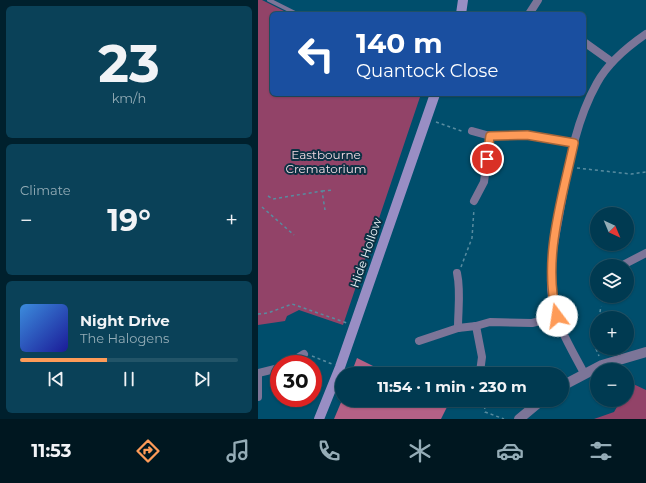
<!DOCTYPE html>
<html lang="en">
<head>
<meta charset="utf-8">
<style>
	:root { --surface:#003a51; --page:#0a4158; --text:#f1f3f6; --muted:#95adb7; --line:#225468; --accent:#fe9b58 }
	body { margin:0; font-family:Montserrat,sans-serif; background:var(--page); color:var(--text); height:100vh; display:flex; flex-direction:column; font-size:15px; white-space:nowrap }
	* { box-sizing:border-box; margin:0 }
	p { font-size:13px; color:var(--muted) }
	.icon { flex:none; width:22px; height:22px; fill:none; stroke:currentColor; stroke-width:2; stroke-linecap:round; stroke-linejoin:round }
	.map { position:relative; flex:1; overflow:hidden }
	.drawer { display:flex; flex-direction:column; gap:6px; padding:6px; background:#00202d; width:258px }
	.drawer>* { flex:none }
	.hud { position:absolute; left:12px; top:12px; width:316px; height:84px; border-radius:6px; box-shadow:0 1px 3px #0004,0 0 0 1px var(--line); background:#1a4fa0; color:#fff; overflow:hidden }
	.needle { width:26px; rotate:136deg }
	.fabs { position:absolute; left:332px; top:207px; display:grid; gap:8px }
	.fabs a { display:grid; place-items:center; width:44px; height:44px; border-radius:50%; background:var(--surface); box-shadow:0 1px 3px #0004,0 0 0 1px var(--line); font-size:20px }
	.speed { position:absolute; left:12px; top:355px; display:flex; gap:8px; font-size:20px; font-weight:700; text-align:center }
	.speed>* { display:grid; place-content:center; width:52px; height:52px; border-radius:50%; background:var(--surface); box-shadow:0 1px 3px #0004,0 0 0 1px var(--line); line-height:1 }
	.speed .limit { border:6px solid #d22; background:#fff; color:#111 }
	.pin { position:absolute; display:grid; place-items:center; width:34px; height:34px; color:#fff; margin:-17px; border:2px solid #fff; border-radius:50%; box-shadow:0 1px 4px #0007 }
	.me { position:absolute; width:44px; margin:-22px; rotate:346deg; stroke-linejoin:round; filter:drop-shadow(0 0 3px #0008) }
	.turn { display:flex; align-items:center; gap:14px; height:84px; padding:0 20px; font-size:18px }
	.turn .icon { width:52px; height:52px; stroke-width:2.5 }
	.turn b { display:block; font-size:28px; line-height:34px }
	.big { font-size:30px; font-weight:700; line-height:1.1 }
	.drawer .tile { flex:1; display:flex; flex-direction:column; justify-content:center; gap:6px; min-width:0; padding:0 14px; border-radius:6px; background:var(--page) }
	.drawer .dial { align-items:center; gap:0 }
	.dial b { font-size:52px; line-height:1 }
	.song { display:flex; align-items:center; gap:12px }
	.cover { width:48px; height:48px; border-radius:6px; background:linear-gradient(135deg,hsl(210 70% 55%),hsl(240 70% 35%)) }
	.played { height:4px; border-radius:2px; background:linear-gradient(90deg,var(--accent) 40%,var(--line) 40%) }
	.keys { display:flex; justify-content:space-around; direction:ltr }
	.heat { display:flex; justify-content:space-between; align-items:center; font-size:22px; direction:ltr }
	.trip { position:absolute; left:77px; top:367px; width:234px; height:40px; border-radius:20px; background:var(--surface); box-shadow:0 1px 3px #0004,0 0 0 1px var(--line); font-weight:700; line-height:40px; text-align:center }
	.tabs { display:flex; height:64px; justify-content:space-around; align-items:center; background:#001720; color:var(--muted) }
	.tabs .icon { width:28px; height:28px }
	.tabs .active { color:var(--accent) }
	.tabs b { font-size:18px; color:var(--text) }
	main { display:flex; flex:1; min-height:0 }
	.map>svg:first-child { display:block }
</style>
</head>
<body>
<main>
<section class="drawer">
<div class="tile dial"><b>23</b><p>km/h</p></div>
<div class="tile"><p>Climate</p>
<div class="heat"><a>−</a><b class="big">19°</b><a>+</a></div>
</div>
<div class="tile">
<div class="song"><i class="cover"></i><div><b>Night Drive</b><p>The Halogens</p></div></div>
<div class="played"></div>
<div class="keys"><svg class="icon" aria-label="previous" viewBox="0 0 24 24"><path d="M18 5L8 12l10 7zM5 5v14"/></svg><svg class="icon" aria-label="pause" viewBox="0 0 24 24"><path d="M8 5v14M16 5v14"/></svg><svg class="icon" aria-label="next" viewBox="0 0 24 24"><path d="M6 5l10 7-10 7zM19 5v14"/></svg></div>
</div>
</section>
<div class="map">
<svg width="388" height="419" viewBox="0 0 388 419">
	<rect width="100%" height="100%" fill="#004e6c"/>
	<g fill="#924368">
		<polygon points="0,0 4,0 32,14 14,14 14,94 163,94 85,325 41,310 29,316 27,321 0,325"/>
		<polygon points="373,383 388,390 388,419 336,419 356,412 363,400 369,400 369,389"/>
	</g>
	<g fill="#b46186">
		<polygon points="99,358 131,374 93,374"/>
		<polygon points="84,400 191,400 192,401 183,419 76,419"/>
	</g>
	<g fill="none" stroke-linecap="round" stroke-linejoin="round">
		<g stroke="#588ca0" stroke-width="1.5" stroke-dasharray="3 3" stroke-linecap="butt">
			<polyline points="178,122 206,132"/>
			<polyline points="319,168 373,174 388,172"/>
			<polyline points="64,191 75,190"/>
			<polyline points="10,196 15,199 64,191 67,210"/>
			<polyline points="4,207 36,235"/>
			<polyline points="203,267 214,238 216,209"/>
			<polyline points="0,314 10,313 34,304 89,323"/>
			<polyline points="341,318 343,306"/>
			<polyline points="339,337 338,349 341,356"/>
			<polyline points="54,356 74,364"/>
			<polyline points="226,400 227,412 246,419"/>
		</g>
		<polyline stroke="#7c7598" stroke-width="4" points="11,0 39,14"/>
		<g stroke="#7c7598" stroke-width="8">
			<polyline points="271,14 280,0"/>
			<polyline points="326,42 354,62"/>
			<polyline points="214,131 232,136 269,135 316,143"/>
			<polyline points="216,201 226,182 232,136"/>
			<polyline points="363,266 388,253"/>
			<path d="M199,273C203,291 200,309 200,328"/>
			<polyline points="346,298 347,296"/>
			<polyline points="218,326 224,357 222,372"/>
			<polyline points="161,341 200,328 218,326 232,322 274,323 299,317"/>
			<polyline points="30,364 46,354"/>
			<polyline points="0,373 21,368"/>
			<path d="M326,373C314,350 298,325 294,298C290,269 297,240 302,211C310,168 317,122 339,83C350,63 369,47 388,34"/>
			<polyline points="0,397 0,373"/>
		</g>
		<g stroke="#7c7598" stroke-width="10">
			<polyline points="304,386 344,365 388,352"/>
			<polyline points="261,419 284,400"/>
		</g>
		<g stroke="#998ec4" stroke-width="10">
			<polyline points="203,14 205,0"/>
			<polyline points="61,419 82,367 177,94"/>
		</g>
	</g>
	<g fill="none" stroke-linecap="round" stroke-linejoin="round">
		<g stroke="#a56539" stroke-width="10">
			<path id="route" d="M229,159L232,136L269,135L316,143C304,199 284,260 299,316"/>
		</g>
		<use href="#route" stroke="#fe9b58" stroke-width="7"/>
	</g>
	<g text-anchor="middle" stroke-width="4" stroke-linejoin="round" paint-order="stroke">
		<g font-size="12" fill="#f2dae3" stroke="#0c3143">
			<text x="68" y="159">Eastbourne<tspan x="68" dy="14">Crematorium</tspan></text>
		</g>
		<g font-size="12" fill="#edf5f9" stroke="#0c3143">
			<text transform="translate(108 253) rotate(-71)" y="4">Hide Hollow</text>
		</g>
	</g>
</svg>
<div class="fabs">
<a><svg class="needle" viewBox="-14 -14 28 28"><path d="M0-13l5 13h-10z" fill="#e53935"/><path d="M0 13l5-13h-10z" fill="#95adb7"/></svg></a>
<a><svg class="icon" aria-label="layers" viewBox="0 0 24 24"><path d="M12 4l9 5-9 5-9-5zM3 14l9 5 9-5"/></svg></a>
<a>+</a>
<a>−</a>
</div>
<div class="speed"><div class="limit">30</div></div>
<div class="pin" style="left:229px;top:159px;background:#d93025"><svg class="icon" aria-label="arrive" viewBox="0 0 24 24"><path d="M6 21V4h12l-3 4 3 4H6"/></svg></div>
<svg class="me" style="left:299px;top:316px" viewBox="-20 -20 40 40"><circle r="19" fill="#fff"/><path d="M0-13L10 11 0 6-10 11z" fill="#fe9b58"/></svg>
<div class="trip">11:54 · 1 min · 230 m</div>
<div class="hud">
<div class="turn"><svg class="icon" aria-label="left" viewBox="0 0 24 24"><path d="M17 20v-9H6M10 6l-5 5 5 5"/></svg><div><b>140 m</b>Quantock Close</div></div>
</div>
</div>
</main>
<nav class="tabs">
<b>11:53</b>
<svg class="icon active" aria-label="directions" viewBox="0 0 24 24"><path d="M12 3l9 9-9 9-9-9zM9 14v-3h6M13 9l2 2-2 2"/></svg>
<svg class="icon" aria-label="music" viewBox="0 0 24 24"><path d="M9 18V5l10-2v13"/><circle cx="6" cy="18" r="3"/><circle cx="16" cy="16" r="3"/></svg>
<svg class="icon" aria-label="phone" viewBox="0 0 24 24"><path d="M5 4h4l2 5-3 2q2 4 5 5l2-3 5 2v4C11 20 4 13 5 4z"/></svg>
<svg class="icon" aria-label="climate" viewBox="0 0 24 24"><path d="M12 3v18M4 7l16 10M4 17L20 7"/></svg>
<svg class="icon" aria-label="car" viewBox="0 0 24 24"><path d="M5 17H2v-5l4-1 3-4h7l3 4 3 1v5h-3M9 17h6M6 11h13"/><circle cx="7" cy="17" r="2"/><circle cx="17" cy="17" r="2"/></svg>
<svg class="icon" aria-label="filters" viewBox="0 0 24 24"><path d="M4 7h16M4 17h16"/><circle cx="9" cy="7" r="2"/><circle cx="15" cy="17" r="2"/></svg>
</nav>
</body>
</html>
